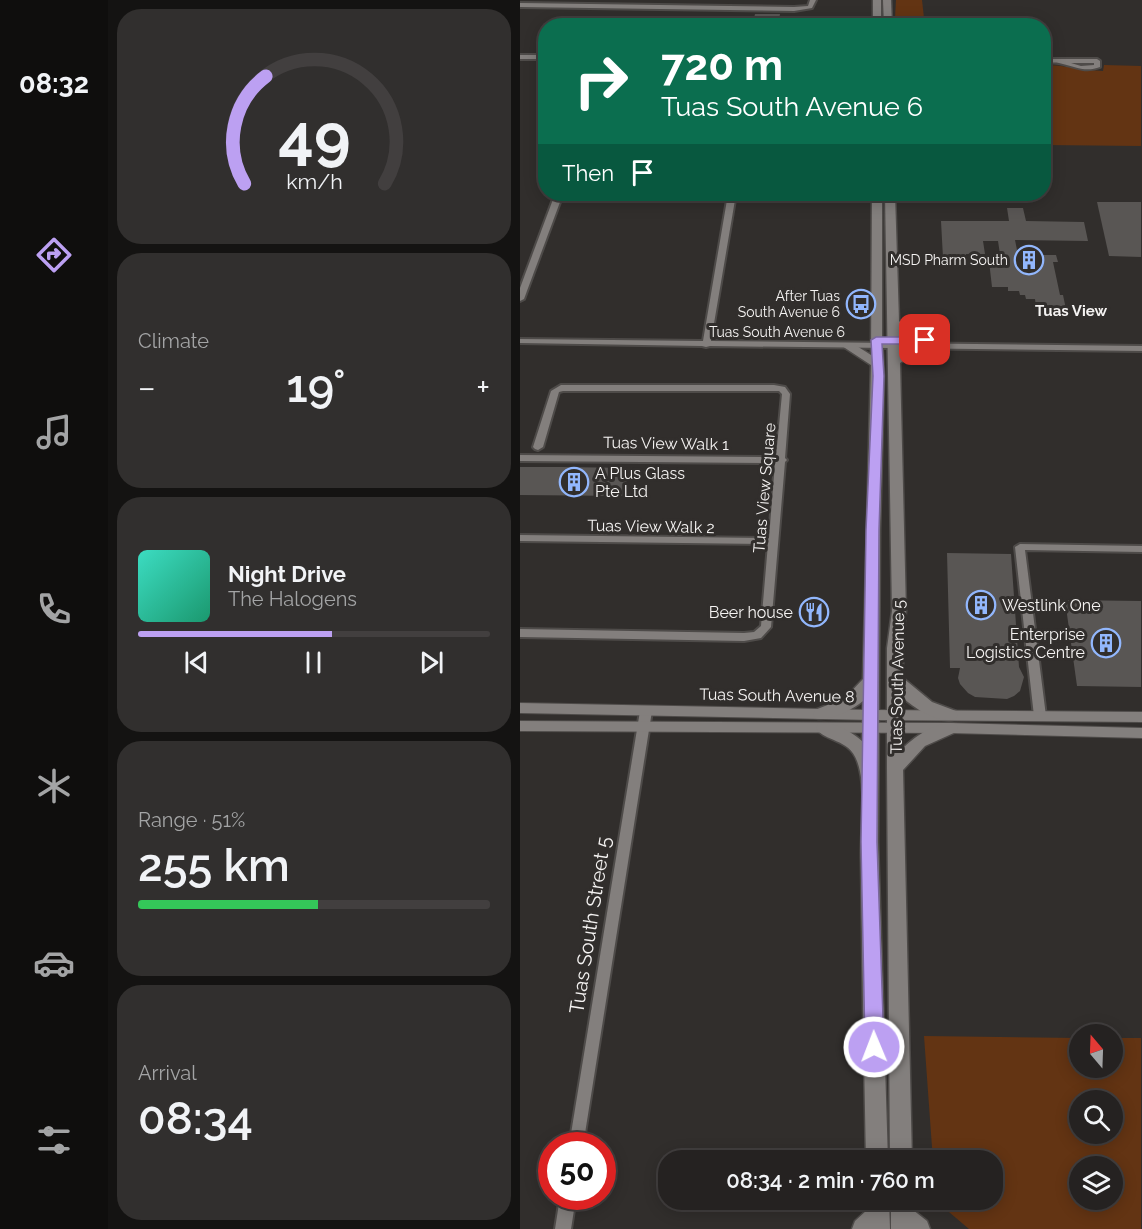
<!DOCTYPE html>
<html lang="en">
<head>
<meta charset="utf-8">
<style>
	:root { --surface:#252221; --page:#312f2e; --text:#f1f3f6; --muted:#a3a4a5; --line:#423f3f; --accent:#bca0f2 }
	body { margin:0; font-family:Raleway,sans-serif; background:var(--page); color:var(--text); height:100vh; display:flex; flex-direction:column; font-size:22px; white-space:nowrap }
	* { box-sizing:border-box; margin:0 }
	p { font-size:20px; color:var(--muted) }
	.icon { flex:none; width:33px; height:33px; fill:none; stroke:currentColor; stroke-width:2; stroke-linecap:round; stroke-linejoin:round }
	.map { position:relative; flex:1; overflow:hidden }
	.sheet { display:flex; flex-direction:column; gap:9px; padding:9px; background:#141312; width:412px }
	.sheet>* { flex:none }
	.banner { position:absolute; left:18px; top:18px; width:513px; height:183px; border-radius:24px; box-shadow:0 3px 15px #0003,0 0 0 2px var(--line); background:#0b6e4f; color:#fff; overflow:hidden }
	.needle { width:39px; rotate:341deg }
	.controls { position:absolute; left:549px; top:1024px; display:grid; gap:12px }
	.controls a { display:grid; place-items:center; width:54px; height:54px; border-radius:50%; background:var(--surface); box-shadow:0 3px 15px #0003,0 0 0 2px var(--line); font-size:30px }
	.speed { position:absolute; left:18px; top:1132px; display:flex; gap:12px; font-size:30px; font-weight:700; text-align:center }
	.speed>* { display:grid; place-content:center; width:78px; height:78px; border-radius:50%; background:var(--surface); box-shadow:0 3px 15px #0003,0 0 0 2px var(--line); line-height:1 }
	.speed .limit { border:9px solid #d22; background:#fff; color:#111 }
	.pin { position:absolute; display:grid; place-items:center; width:51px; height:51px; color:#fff; margin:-26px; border-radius:12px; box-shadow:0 3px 9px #0006 }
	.me { position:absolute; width:66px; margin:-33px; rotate:359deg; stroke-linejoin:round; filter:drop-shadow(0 0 4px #0008) }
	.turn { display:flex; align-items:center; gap:21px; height:126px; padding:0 24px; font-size:27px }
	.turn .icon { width:78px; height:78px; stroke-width:2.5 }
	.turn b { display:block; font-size:42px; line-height:51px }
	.then { display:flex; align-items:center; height:57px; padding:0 24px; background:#0003; gap:12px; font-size:22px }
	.big { font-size:45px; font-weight:600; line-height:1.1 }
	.sheet .card { flex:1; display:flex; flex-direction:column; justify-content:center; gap:9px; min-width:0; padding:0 21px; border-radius:24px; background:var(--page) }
	.sheet .dial { align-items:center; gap:0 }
	.dial svg { height:156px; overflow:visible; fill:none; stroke:var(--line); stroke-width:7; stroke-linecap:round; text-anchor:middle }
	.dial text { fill:var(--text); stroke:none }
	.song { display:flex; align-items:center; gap:18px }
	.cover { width:72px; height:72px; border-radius:9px; background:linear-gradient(135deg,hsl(170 70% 55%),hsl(160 70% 35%)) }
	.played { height:6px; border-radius:3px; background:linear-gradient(90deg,var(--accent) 55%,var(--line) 55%) }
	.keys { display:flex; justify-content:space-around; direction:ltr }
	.heat { display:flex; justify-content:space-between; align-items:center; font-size:33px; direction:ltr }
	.charge { height:9px; border-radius:4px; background:linear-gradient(90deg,#34c759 51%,var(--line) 0) }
	.trip { position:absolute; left:138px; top:1150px; width:345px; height:60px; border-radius:24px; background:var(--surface); box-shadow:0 3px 15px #0003,0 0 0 2px var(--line); font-weight:600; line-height:60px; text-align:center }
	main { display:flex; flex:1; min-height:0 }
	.menu { display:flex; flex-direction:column; width:108px; justify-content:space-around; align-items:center; background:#0f0e0d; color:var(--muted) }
	.menu .icon { width:42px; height:42px }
	.menu .active { color:var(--accent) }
	.menu b { font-size:27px; color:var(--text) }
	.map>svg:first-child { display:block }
</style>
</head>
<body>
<main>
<nav class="menu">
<b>08:32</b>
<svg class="icon active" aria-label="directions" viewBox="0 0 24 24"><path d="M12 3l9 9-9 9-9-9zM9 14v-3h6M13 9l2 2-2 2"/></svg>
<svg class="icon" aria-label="music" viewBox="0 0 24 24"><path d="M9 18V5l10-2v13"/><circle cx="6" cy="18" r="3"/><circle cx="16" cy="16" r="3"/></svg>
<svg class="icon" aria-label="phone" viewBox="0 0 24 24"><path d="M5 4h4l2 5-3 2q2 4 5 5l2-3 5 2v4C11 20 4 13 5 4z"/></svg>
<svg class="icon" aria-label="climate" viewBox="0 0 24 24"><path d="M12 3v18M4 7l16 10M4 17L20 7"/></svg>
<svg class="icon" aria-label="car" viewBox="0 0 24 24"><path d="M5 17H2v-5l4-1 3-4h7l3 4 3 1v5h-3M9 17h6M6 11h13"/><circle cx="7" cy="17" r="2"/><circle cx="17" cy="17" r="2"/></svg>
<svg class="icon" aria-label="filters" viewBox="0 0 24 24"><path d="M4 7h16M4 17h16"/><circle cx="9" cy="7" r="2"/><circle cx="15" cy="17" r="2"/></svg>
</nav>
<section class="sheet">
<div class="card dial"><svg viewBox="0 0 100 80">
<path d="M14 69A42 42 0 1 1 86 69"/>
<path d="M14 69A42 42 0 0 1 25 14" stroke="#bca0f2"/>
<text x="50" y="56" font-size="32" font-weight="700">49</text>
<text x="50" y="72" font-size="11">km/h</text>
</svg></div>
<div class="card"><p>Climate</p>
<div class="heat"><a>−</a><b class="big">19°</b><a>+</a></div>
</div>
<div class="card">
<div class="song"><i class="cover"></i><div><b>Night Drive</b><p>The Halogens</p></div></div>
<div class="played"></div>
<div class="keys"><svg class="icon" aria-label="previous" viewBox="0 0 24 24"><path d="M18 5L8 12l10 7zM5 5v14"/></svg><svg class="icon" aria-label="pause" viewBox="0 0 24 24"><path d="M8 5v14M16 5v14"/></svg><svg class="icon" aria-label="next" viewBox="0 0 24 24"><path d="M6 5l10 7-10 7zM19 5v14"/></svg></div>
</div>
<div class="card"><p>Range · 51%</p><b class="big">255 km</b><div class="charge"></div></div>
<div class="card"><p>Arrival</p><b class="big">08:34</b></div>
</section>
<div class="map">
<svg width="622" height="1229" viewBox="0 0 622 1229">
	<rect width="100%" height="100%" fill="#312e2c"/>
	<g fill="#633413" fill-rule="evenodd">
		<polygon points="376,0 402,0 404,18 375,18"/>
		<path d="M524,65C544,65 563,70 583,71L584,65L621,66V146L524,145Z"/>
		<path d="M404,1036L559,1038L560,1068H592L593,1038H621V1229H449L416,1201L472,1200V1161H413ZM560,1101H592V1134H560ZM560,1167H592V1200H560Z"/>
	</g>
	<g fill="#595654">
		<polygon points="235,14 260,14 258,26 232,26"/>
		<polygon points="577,202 621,202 621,257 589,256"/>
		<polygon points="487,208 503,208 506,221 564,222 568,241 495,240 498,255 536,255 538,262 533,262 540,295 543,295 547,314 517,314 515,299 506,299 505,295 500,295 499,291 488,291 488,287 472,287 469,261 481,261 478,241 463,241 465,254 446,254 446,258 423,258 421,221 489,221"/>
		<polygon points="0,467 42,467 111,468 103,496 0,495"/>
		<polygon points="427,553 491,554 499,667 504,677 500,691 494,696 487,699 455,697 448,693 440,684 438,678 440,668 430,668"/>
		<polygon points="545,600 621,601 621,687 557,686"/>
	</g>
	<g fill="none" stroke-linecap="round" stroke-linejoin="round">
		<g stroke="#4e4b49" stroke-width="4">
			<g id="minor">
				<polygon points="290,0 296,0 292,8 274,11 0,7 0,3 274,7 288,6"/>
				<rect x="0" y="55" width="26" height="4"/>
				<path d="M524,59H577L580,61V67C565,73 554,66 539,63C534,62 529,63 524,63ZM551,63H574V65L561,66Z"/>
				<polygon points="35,194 43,194 4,299 0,301 0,288"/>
				<polygon points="208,194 216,194 191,341 622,346 622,351 190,346 186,347 182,346 0,343 0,339 183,341"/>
				<polygon points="41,385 254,385 265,387 270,394 265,458 267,460 265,462 251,627 241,638 224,641 0,637 0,629 224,633 234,632 241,626 248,544 0,541 0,535 249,538 255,463 0,461 0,455 256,457 262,394 259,391 43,391 39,392 23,447 18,450 15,449 13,447 31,391"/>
				<polygon points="500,544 622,546 622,552 505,550 526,716 524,719 516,719 514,716 495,547"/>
				<polygon points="126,707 130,708 132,711 63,1146 49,1146 120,711 122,708"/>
				<polygon points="40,1197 56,1197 51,1229 35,1229"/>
			</g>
		</g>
		<g stroke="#4e4b49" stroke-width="2">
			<g id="tertiary">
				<polygon points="0,703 351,710 622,712 622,722 351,720 0,713"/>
				<polygon points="0,721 430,723 622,728 622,738 430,733 0,731"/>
			</g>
		</g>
		<g stroke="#4e4b49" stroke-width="3">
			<g id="secondary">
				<rect x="353" y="0" width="8" height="26"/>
				<polygon points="363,0 371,0 372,26 364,26"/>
				<path d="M352,194H362V340L364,376L360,530L358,842L368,1161H346C344,1061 342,960 341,860C340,831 347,787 337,761C329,738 304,742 296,728L298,724C312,720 332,732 342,741L343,701C332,710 310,722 295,718L293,714L295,710L325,698L343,679L351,365L322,346L324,343H332L351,355Z"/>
				<path d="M365,194H375L379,321L390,332L409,338V342L418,345L416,348L395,353L380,363L386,611L383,648V678L412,702L436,711L438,715L436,719C418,724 396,709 383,698V748C394,737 419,719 436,724L438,728L436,732L405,746L383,770L392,1161H370L367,768V648L372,611ZM379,334L404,343L387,347L379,352Z"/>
				<polygon points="347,1200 369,1200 370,1229 332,1229 335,1221 347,1210"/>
				<polygon points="371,1200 393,1200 393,1210 407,1221 410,1229 371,1229"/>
			</g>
		</g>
		<use href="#minor" fill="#837f7d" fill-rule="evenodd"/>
		<use href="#tertiary" fill="#837f7d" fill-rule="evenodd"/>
		<use href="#secondary" fill="#837f7d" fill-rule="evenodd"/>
	</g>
	<polygon fill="#bca0f2" stroke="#7a689d" stroke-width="1.5" points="356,337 405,337 411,340 405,344 362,344 364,376 359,530 357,842 364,1047 361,1053 354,1055 348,1053 345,1047 341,842 346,530 353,376 351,340"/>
	<defs>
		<g id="building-ring" transform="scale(1.5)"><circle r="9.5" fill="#312e2c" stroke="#92b7fd" stroke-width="1.5"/><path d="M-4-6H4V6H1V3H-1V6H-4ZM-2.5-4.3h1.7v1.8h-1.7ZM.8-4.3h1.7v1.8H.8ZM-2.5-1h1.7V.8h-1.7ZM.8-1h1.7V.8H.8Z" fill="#92b7fd"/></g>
		<g id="bus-ring" transform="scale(1.5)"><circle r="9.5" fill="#312e2c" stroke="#92b7fd" stroke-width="1.5"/><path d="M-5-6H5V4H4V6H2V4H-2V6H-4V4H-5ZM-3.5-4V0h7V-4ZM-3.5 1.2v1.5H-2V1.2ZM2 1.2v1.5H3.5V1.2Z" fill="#92b7fd"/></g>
		<g id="restaurant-ring" transform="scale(1.5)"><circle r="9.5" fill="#312e2c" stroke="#92b7fd" stroke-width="1.5"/><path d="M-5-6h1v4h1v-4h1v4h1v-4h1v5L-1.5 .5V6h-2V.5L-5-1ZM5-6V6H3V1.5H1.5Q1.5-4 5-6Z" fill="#92b7fd"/></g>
	</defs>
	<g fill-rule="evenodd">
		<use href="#building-ring" x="509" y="260"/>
		<use href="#bus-ring" x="341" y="304"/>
		<use href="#building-ring" x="54" y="482"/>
		<use href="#building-ring" x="461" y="605"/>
		<use href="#restaurant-ring" x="294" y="612"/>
		<use href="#building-ring" x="586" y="643"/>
	</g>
	<g text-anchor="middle" stroke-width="6" stroke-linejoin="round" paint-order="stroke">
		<g font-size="14" fill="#f5f3f2" stroke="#312e2c" text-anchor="end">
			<text x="488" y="265">MSD Pharm South</text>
			<text x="320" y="301">After Tuas<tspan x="320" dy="16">South Avenue 6</tspan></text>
		</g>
		<g font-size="14" fill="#f5f3f2" stroke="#312e2c">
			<text x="257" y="337">Tuas South Avenue 6</text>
		</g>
		<g font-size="15" font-weight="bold" fill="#f5f3f2" stroke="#312e2c">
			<text x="551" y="316">Tuas View</text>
		</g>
		<g font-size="16" fill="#f5f3f2" stroke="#312e2c">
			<text transform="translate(146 443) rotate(1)" y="6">Tuas View Walk 1</text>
			<text transform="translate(244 488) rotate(-85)" y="6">Tuas View Square</text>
			<text transform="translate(131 526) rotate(1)" y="6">Tuas View Walk 2</text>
			<text transform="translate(377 677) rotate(-89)" y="6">Tuas South Avenue 5</text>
			<text transform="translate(257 695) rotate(1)" y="6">Tuas South Avenue 8</text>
		</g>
		<g font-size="16" fill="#f5f3f2" stroke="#312e2c" text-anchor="start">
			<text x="75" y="479">A Plus Glass<tspan x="75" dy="18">Pte Ltd</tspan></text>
			<text x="482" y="611">Westlink One</text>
			<text x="273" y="618" text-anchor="end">Beer house</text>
			<text x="565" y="640" text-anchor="end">Enterprise<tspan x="565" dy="18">Logistics Centre</tspan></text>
		</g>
		<g font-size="20" fill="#f5f3f2" stroke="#312e2c">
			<text transform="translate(70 925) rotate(-81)" y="7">Tuas South Street 5</text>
		</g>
	</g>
</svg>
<div class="controls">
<a><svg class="needle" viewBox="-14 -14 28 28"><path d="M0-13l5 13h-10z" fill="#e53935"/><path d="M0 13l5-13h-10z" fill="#a3a4a5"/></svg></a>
<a><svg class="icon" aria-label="search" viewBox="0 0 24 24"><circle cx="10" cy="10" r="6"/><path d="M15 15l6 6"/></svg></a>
<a><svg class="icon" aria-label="layers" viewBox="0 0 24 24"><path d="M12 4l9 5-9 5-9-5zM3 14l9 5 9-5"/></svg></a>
</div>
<div class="speed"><div class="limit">50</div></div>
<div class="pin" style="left:405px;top:340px;background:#d93025"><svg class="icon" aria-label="arrive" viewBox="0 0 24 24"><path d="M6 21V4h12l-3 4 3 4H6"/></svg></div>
<svg class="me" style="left:354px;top:1047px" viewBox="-20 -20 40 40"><circle r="17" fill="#bca0f2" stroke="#fff" stroke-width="3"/><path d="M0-11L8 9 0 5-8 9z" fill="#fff"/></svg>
<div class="trip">08:34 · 2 min · 760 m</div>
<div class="banner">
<div class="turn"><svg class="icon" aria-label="right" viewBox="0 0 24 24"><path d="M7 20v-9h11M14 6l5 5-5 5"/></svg><div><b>720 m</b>Tuas South Avenue 6</div></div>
<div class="then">Then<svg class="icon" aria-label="arrive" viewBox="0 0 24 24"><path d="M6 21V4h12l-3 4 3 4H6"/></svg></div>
</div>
</div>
</main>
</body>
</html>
